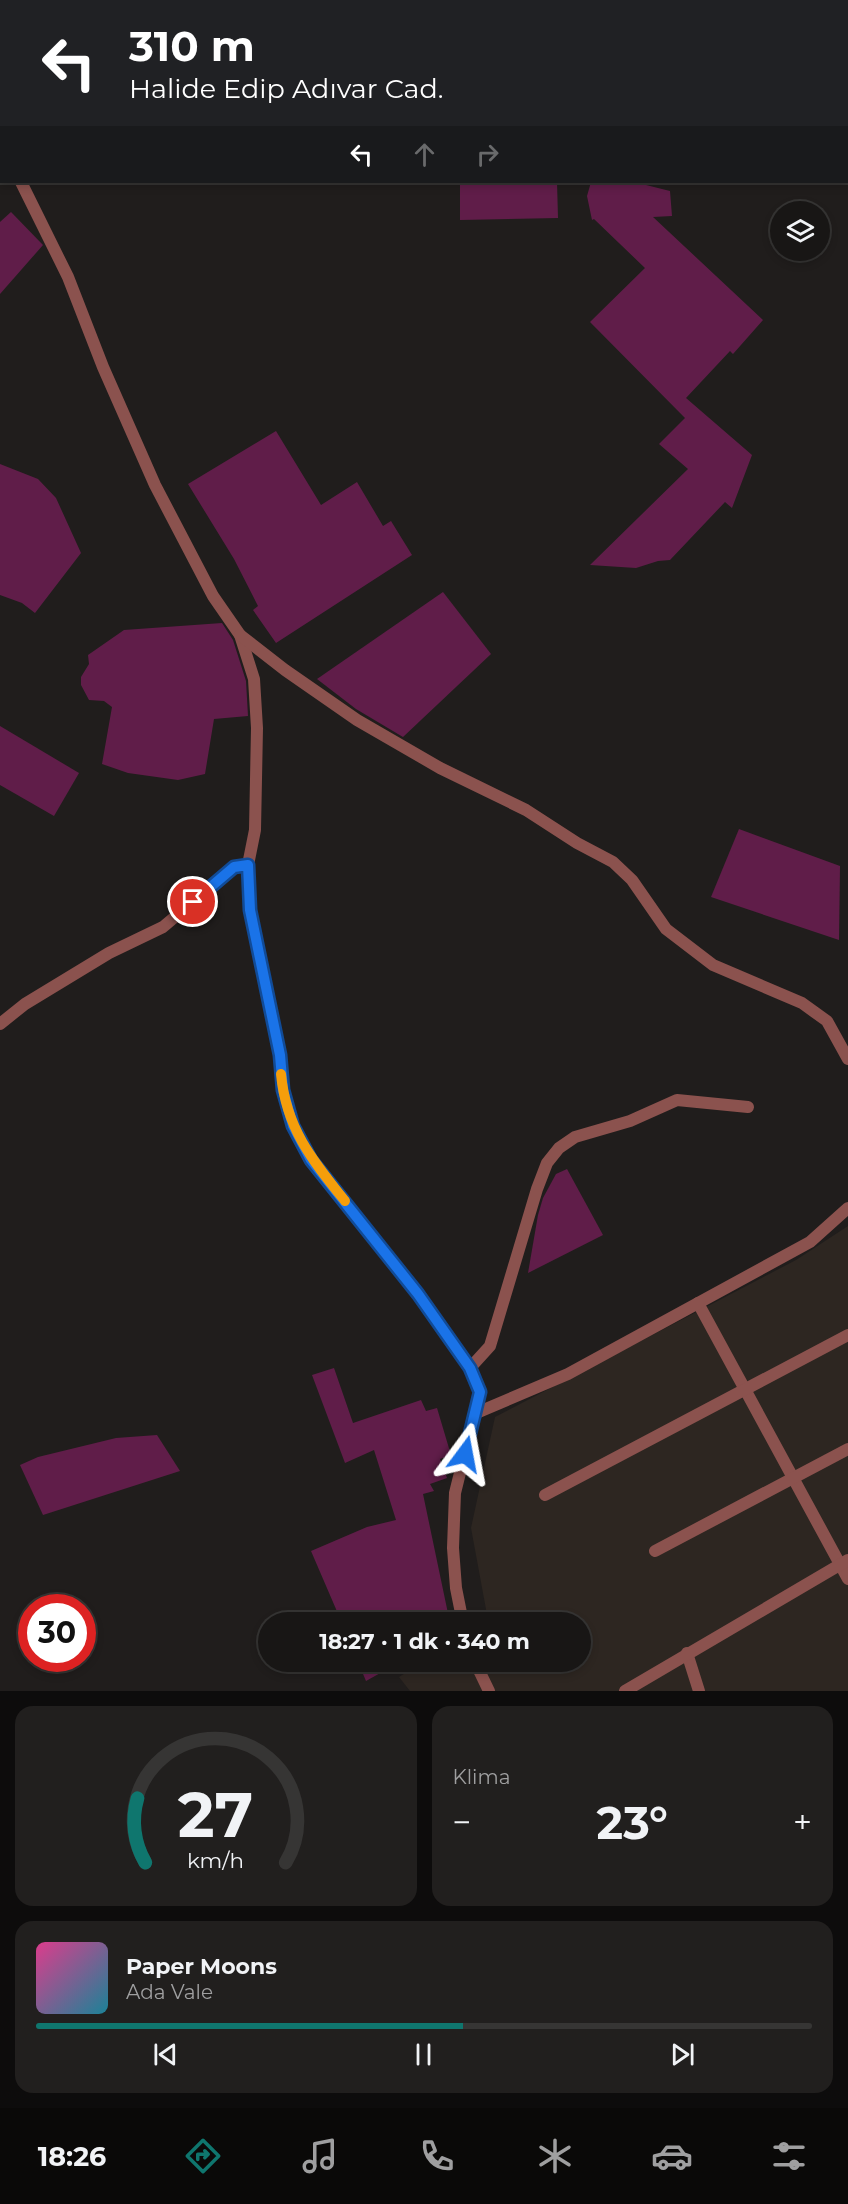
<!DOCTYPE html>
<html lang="tr">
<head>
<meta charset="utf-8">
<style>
	:root { --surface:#181615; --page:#211f1e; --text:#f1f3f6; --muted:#9f9fa0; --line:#363534; --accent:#0f766e }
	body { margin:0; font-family:Montserrat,sans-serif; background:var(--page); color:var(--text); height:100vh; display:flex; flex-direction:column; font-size:22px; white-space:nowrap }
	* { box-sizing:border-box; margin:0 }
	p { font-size:20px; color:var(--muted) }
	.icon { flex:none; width:33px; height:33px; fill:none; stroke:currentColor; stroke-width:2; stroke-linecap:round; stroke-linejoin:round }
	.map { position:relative; height:1691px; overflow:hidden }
	.side { display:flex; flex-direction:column; gap:15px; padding:15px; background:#0d0c0c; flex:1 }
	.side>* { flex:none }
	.top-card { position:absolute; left:0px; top:0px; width:849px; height:183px; box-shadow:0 3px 9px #0003,0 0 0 2px var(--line); background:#202124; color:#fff; overflow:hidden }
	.controls { position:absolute; left:770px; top:201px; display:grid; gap:12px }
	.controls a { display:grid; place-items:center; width:60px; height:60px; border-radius:50%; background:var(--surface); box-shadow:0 3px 9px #0003,0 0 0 2px var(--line); font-size:30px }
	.speed { position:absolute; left:18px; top:1594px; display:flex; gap:12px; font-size:30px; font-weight:700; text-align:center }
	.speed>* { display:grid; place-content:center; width:78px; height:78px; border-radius:50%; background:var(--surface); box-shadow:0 3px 9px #0003,0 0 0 2px var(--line); line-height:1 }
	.speed .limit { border:9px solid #d22; background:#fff; color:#111 }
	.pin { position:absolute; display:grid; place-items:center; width:51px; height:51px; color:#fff; margin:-26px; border:3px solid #fff; border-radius:50%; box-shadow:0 2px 6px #0007 }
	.me { position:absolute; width:66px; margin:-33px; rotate:13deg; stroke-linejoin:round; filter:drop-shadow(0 0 4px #0008) }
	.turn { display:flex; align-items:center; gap:21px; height:126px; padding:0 30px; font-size:27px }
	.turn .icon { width:78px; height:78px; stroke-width:2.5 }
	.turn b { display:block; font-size:42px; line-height:51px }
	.lanes { display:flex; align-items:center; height:57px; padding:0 30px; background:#0003; justify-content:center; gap:30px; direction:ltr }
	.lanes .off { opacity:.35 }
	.big { font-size:45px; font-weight:700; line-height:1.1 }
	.side .tile { flex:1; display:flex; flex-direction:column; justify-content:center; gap:9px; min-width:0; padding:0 21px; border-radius:18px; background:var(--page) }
	.side .dial { align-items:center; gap:0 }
	.dial svg { height:156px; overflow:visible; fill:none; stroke:var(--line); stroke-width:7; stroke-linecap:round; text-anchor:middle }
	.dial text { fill:var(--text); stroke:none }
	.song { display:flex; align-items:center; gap:18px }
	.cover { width:72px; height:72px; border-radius:9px; background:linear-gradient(135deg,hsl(330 70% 55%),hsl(190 70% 35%)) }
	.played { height:6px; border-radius:3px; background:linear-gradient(90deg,var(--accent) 55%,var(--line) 55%) }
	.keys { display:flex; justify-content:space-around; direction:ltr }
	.heat { display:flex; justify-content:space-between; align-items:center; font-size:33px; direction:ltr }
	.side .tiles { flex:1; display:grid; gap:15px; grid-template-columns:1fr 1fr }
	.tile:last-child { grid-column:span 2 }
	.trip { position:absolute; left:258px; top:1612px; width:333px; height:60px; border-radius:30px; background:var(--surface); box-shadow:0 3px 9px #0003,0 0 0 2px var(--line); font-weight:700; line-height:60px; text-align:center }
	.tabs { display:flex; height:96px; justify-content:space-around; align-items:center; background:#0a0908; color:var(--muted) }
	.tabs .icon { width:42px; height:42px }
	.tabs .selected { color:var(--accent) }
	.tabs b { font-size:27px; color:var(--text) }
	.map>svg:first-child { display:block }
</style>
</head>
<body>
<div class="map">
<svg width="848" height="1691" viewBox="0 0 848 1691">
	<rect width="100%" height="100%" fill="#201d1c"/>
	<polygon fill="#2d2621" points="848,1226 848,1691 410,1691 399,1677 423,1662 580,1662 580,1623 483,1623 488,1620 471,1528 495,1417 796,1260"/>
	<g fill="#601d49">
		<polygon points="460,182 557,182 558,218 460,220"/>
		<polygon points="591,182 634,182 670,191 672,216 653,217 763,320 733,354 730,351 686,398 752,455 732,508 725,502 670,560 658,561 636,568 590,565 688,469 659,444 685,418 590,322 645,268 594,219 592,220 587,196"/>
		<polygon points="11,212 43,245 0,294 0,222"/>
		<polygon points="276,431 321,505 357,482 383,526 391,521 412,555 276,643 253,610 258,606 234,559 188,484"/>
		<polygon points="0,464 38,479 56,498 81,553 35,613 22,603 0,595"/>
		<polygon points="443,592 491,654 403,737 356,709 317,679"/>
		<polygon points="222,623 233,640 246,681 248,716 214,719 205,774 178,780 128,773 102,764 112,707 104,701 89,700 81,685 81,677 89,664 88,655 124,630"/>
		<polygon points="0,726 79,773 54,816 0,785"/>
		<polygon points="739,829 840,866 839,940 711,897"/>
		<polygon points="567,1169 603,1235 528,1273 538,1215 543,1198 556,1174"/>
		<polygon points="334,1368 353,1423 421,1400 426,1411 437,1408 451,1455 440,1459 447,1478 430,1484 434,1491 423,1494 450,1623 342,1623 311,1551 367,1527 396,1520 374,1450 345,1463 312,1375"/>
		<polygon points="157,1435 180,1471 43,1515 20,1465 38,1457 116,1438"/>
		<polygon points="358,1662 400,1662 366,1681"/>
	</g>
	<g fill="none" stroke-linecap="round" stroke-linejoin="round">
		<g stroke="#8b524e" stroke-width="12">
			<polyline points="0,141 2,144"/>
			<polyline points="21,182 68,277 103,367 155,485 213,596 240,635 254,679 257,728 255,830 248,865 250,911 280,1055 283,1091 293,1126 311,1160 418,1294 450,1339 470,1368 480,1392 455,1493 453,1548 456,1588 463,1623"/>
			<polyline points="240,635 285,670 357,720 440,768 526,810 577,843 613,862 632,880 666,929 713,965 802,1003 827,1021 848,1059"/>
			<polyline points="0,1024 25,1004 109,953 163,927 234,867 248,865"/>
			<polyline points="698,1303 848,1579"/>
			<polyline points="470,1368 490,1346 537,1189 547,1163 559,1148 575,1137 630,1121 677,1100 748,1107"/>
			<polyline points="474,1414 568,1374 810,1242 848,1208"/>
			<polyline points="545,1495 848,1335"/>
			<polyline points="655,1551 848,1449"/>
			<polyline points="687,1653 699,1691"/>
			<polyline points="475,1662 489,1691"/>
			<polyline points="625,1691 848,1560"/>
		</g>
	</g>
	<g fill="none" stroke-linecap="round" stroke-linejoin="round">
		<g stroke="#114b97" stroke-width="15">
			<polyline id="route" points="193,902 234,867 248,865 250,910 280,1055 283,1090 293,1126 311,1160 418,1294 470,1368 480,1392 465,1454"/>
		</g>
		<use href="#route" stroke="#1a73e8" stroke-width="10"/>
		<path stroke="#f59e0b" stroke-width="10" d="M281,1074C286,1128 312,1160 345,1201"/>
	</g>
</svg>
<div class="controls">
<a><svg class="icon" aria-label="layers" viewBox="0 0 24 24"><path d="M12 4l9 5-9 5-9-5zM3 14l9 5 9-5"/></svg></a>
</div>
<div class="speed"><div class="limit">30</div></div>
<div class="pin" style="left:193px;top:902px;background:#d93025"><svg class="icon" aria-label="arrive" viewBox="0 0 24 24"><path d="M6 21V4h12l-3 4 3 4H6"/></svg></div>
<svg class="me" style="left:465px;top:1454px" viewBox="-20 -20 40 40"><path d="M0-17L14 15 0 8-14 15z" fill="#1a73e8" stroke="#fff" stroke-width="4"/></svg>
<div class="trip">18:27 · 1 dk · 340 m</div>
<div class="top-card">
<div class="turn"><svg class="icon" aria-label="left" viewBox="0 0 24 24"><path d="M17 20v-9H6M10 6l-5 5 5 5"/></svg><div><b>310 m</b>Halide Edip Adıvar Cad.</div></div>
<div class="lanes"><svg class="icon" aria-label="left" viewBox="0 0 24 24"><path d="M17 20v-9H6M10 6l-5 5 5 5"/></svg><svg class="icon off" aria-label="ahead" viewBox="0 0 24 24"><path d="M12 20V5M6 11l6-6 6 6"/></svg><svg class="icon off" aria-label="right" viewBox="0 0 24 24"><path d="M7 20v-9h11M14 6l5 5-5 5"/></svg></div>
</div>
</div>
<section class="side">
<div class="tiles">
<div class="tile dial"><svg viewBox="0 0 100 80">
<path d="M14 69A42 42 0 1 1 86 69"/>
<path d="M14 69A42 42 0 0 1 10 36" stroke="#0f766e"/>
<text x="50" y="56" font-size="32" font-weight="700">27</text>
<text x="50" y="72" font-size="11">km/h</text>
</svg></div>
<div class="tile"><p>Klima</p>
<div class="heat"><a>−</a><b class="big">23°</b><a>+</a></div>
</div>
<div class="tile">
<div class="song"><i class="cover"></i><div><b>Paper Moons</b><p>Ada Vale</p></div></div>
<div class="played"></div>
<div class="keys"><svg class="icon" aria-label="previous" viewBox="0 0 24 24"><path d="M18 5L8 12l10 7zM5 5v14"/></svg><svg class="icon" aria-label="pause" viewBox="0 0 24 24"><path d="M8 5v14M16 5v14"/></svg><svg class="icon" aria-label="next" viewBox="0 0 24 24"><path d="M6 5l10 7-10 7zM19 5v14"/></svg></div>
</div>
</div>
</section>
<nav class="tabs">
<b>18:26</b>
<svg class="icon selected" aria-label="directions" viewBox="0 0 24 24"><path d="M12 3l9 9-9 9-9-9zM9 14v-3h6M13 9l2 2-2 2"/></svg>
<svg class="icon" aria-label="music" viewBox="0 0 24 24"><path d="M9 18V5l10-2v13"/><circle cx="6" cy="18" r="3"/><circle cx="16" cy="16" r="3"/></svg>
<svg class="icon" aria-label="phone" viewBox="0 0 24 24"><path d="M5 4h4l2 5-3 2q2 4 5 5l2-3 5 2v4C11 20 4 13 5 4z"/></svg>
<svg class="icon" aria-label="climate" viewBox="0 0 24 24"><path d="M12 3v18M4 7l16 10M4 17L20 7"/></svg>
<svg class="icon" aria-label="car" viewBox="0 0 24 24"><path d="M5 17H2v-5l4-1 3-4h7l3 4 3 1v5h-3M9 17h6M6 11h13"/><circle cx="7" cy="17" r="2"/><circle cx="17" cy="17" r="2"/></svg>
<svg class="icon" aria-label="filters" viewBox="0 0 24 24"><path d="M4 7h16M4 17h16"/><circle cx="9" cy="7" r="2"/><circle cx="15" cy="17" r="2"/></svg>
</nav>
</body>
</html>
